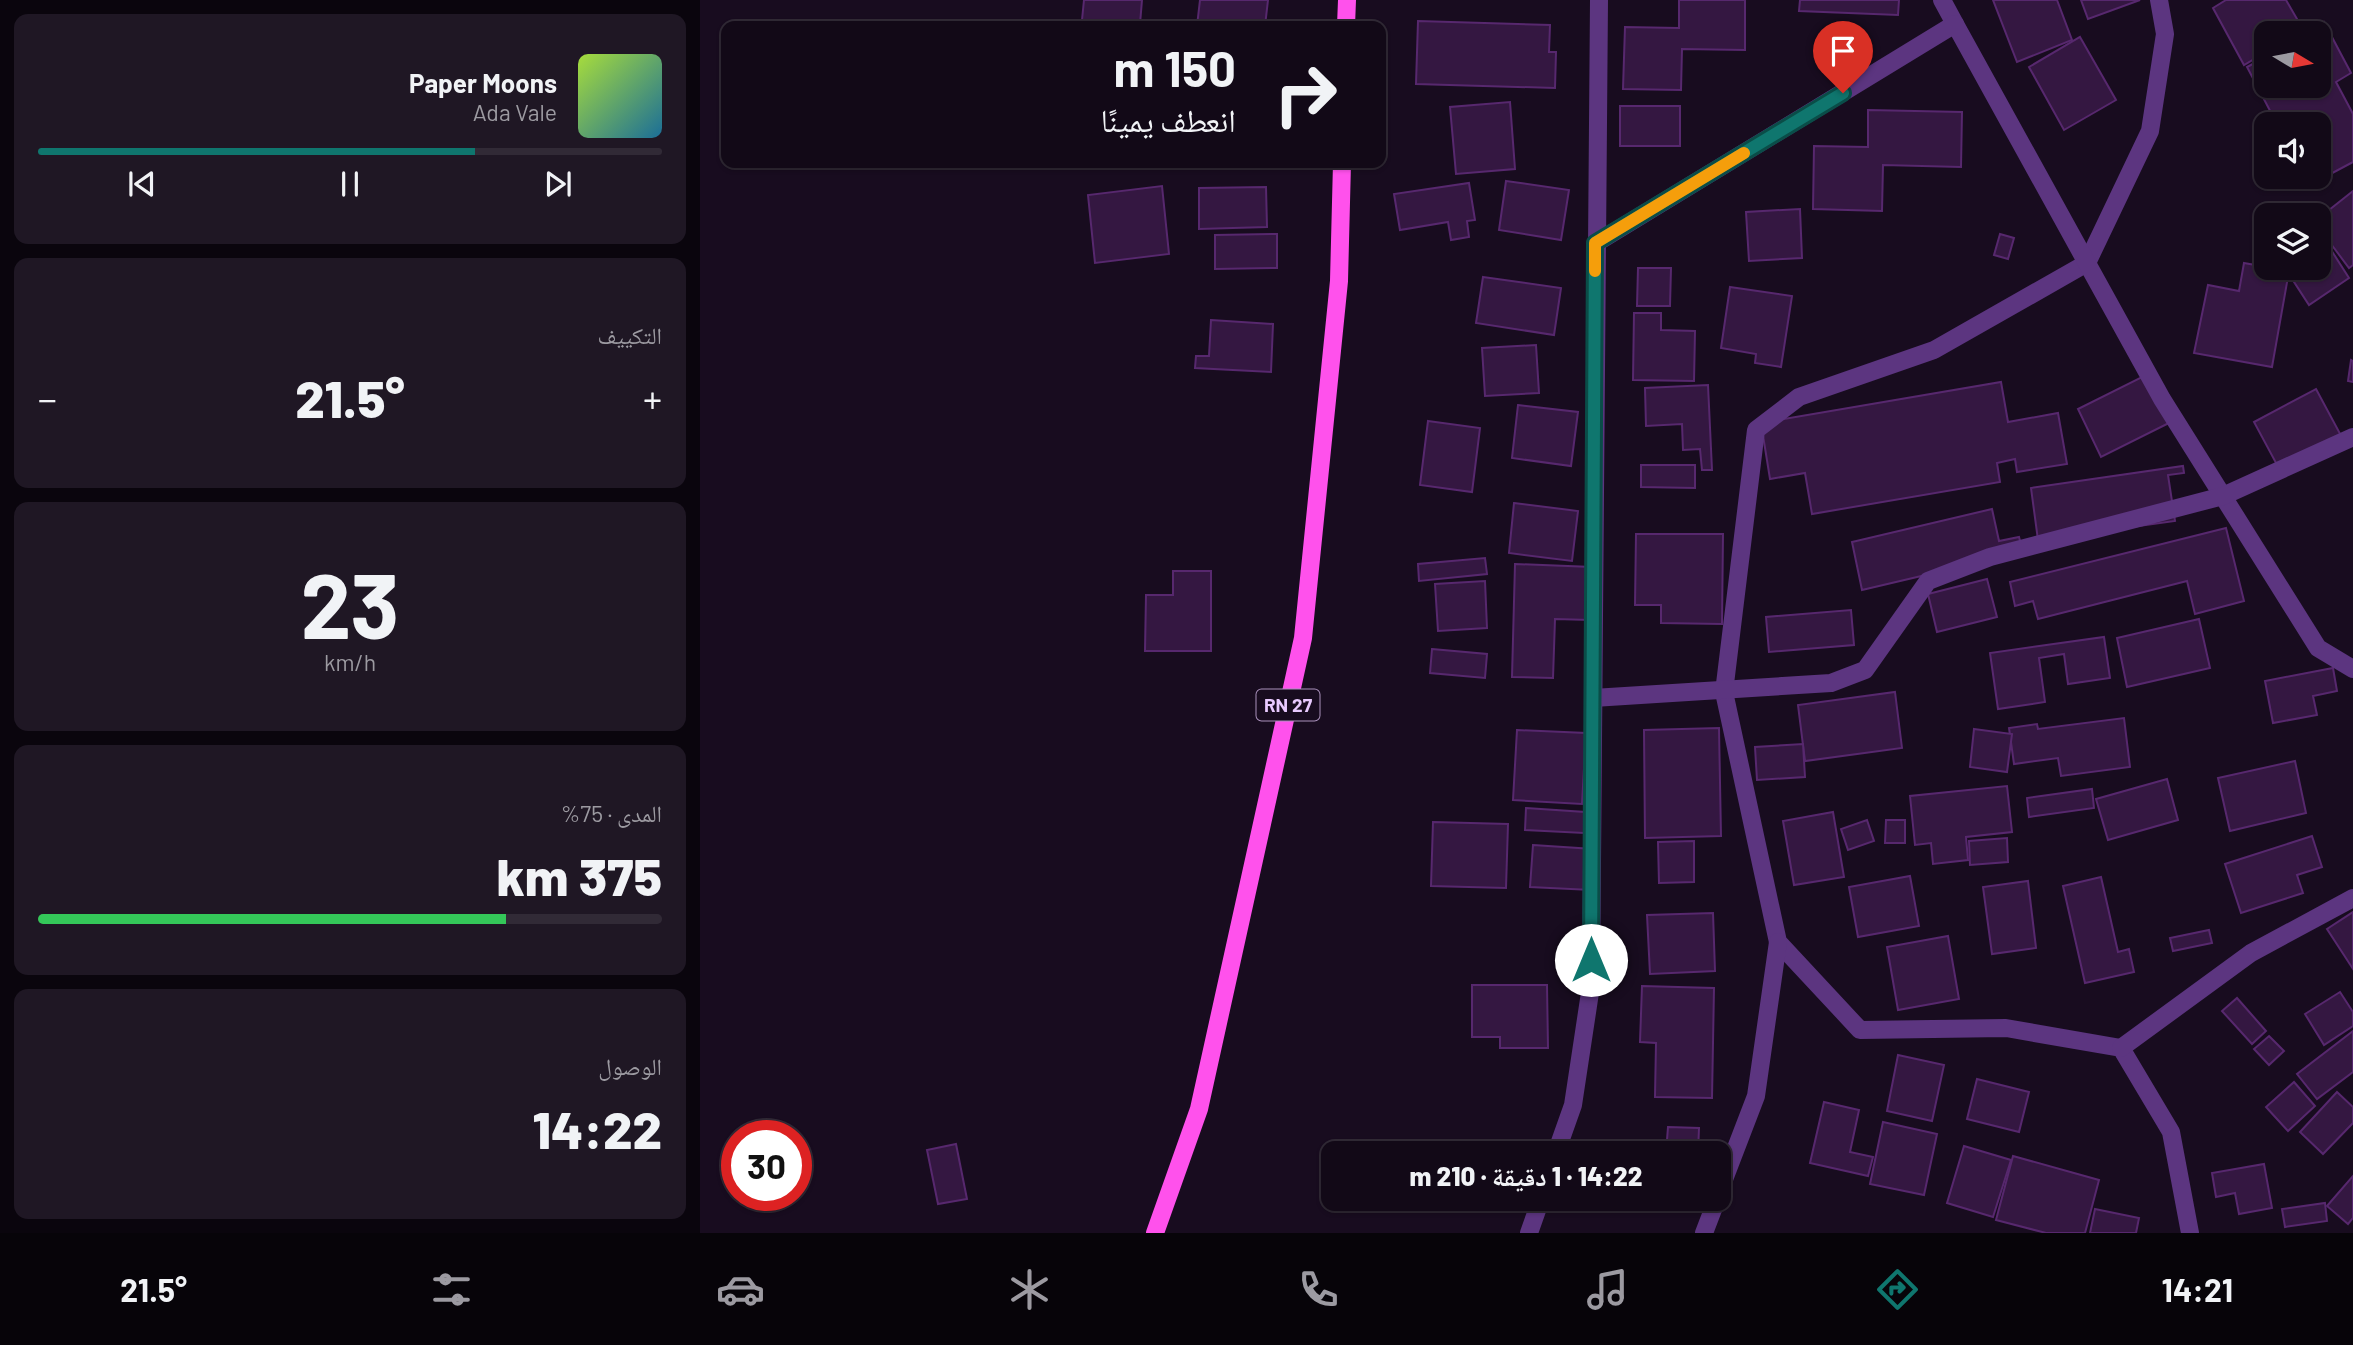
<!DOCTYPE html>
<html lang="ar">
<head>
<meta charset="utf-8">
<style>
	:root { --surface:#120917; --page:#1f1724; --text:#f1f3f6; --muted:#9c9aa1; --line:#312a36; --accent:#0f766e }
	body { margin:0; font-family:Barlow,"Noto Naskh Arabic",sans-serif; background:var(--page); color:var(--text); direction:rtl; height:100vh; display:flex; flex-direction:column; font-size:26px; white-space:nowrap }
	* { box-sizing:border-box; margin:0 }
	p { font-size:23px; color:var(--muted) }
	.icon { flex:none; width:38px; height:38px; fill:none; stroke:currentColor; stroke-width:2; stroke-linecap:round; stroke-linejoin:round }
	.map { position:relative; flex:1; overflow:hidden; direction:ltr }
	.side { display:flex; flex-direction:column; gap:14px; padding:14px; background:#0a050d; width:700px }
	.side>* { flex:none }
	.hud { position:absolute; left:21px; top:21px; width:665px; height:147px; border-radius:14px; box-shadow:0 2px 5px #0004,0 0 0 2px var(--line); direction:rtl; background:#120917; color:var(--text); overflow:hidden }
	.needle { width:46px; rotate:100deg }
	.controls { position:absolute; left:1554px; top:21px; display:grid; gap:14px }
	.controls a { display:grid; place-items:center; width:77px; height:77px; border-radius:14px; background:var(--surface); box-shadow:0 2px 5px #0004,0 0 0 2px var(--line); font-size:35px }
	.speed { position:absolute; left:21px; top:1120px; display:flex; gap:14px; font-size:35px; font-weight:700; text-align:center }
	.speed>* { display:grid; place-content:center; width:91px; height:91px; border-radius:50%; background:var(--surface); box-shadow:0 2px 5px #0004,0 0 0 2px var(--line); line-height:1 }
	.speed .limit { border:10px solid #d22; background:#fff; color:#111 }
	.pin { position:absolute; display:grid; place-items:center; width:60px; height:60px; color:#fff; margin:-72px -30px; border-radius:50% 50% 50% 0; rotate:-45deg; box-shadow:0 0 7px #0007 }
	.pin .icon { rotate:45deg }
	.me { position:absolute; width:77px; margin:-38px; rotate:0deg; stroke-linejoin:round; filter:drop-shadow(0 0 5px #0008) }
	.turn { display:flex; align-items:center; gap:24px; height:147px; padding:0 35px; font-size:32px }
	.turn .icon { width:91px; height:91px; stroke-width:2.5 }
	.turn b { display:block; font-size:49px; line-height:60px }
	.big { font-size:52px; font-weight:800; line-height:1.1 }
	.side .widget { flex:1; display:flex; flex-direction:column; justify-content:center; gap:10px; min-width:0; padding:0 24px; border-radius:14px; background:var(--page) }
	.side .dial { align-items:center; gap:0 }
	.dial b { font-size:91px; line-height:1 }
	.song { display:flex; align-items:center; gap:21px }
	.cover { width:84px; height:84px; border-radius:10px; background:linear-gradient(135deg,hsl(80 70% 55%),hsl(200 70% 35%)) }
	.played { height:7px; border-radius:4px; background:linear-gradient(90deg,var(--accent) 70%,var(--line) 70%) }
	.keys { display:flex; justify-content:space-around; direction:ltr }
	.heat { display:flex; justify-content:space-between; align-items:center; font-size:38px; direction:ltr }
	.charge { height:10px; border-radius:5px; background:linear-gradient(90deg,#34c759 75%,var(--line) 0) }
	.trip { position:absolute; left:621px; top:1141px; width:410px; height:70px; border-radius:14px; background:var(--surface); box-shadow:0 2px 5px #0004,0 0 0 2px var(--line); font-weight:800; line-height:70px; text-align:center; direction:rtl }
	.tab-bar { display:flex; height:112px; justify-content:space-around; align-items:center; background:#070409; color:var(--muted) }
	.tab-bar .icon { width:49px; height:49px }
	.tab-bar .active { color:var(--accent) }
	.tab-bar b { font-size:32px; color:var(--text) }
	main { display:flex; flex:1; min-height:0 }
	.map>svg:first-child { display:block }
</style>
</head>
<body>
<main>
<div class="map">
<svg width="1653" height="1233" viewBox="0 0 1653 1233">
	<rect width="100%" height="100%" fill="#180c1f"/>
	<g fill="#341741" stroke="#57286e" stroke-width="2">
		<polygon points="384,0 442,0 440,24 382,20"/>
		<polygon points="500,0 568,0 565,26 497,26"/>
		<polygon points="979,0 1045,0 1045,50 982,49 981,90 923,89 925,27 979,28"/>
		<polygon points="1100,0 1199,0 1198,15 1099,11"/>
		<polygon points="1293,0 1357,0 1372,40 1317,62"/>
		<polygon points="1381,0 1440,0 1388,19"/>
		<polygon points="1526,0 1586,0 1604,31 1566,33 1566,52 1544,65 1513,8"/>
		<polygon points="718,21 850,25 849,52 856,52 855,88 716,84"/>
		<polygon points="1624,22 1651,73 1636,82 1653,114 1653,162 1610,185 1606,177 1619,177 1619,124 1577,124 1547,67 1566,57 1566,86 1619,86 1619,33 1605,33"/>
		<polygon points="1380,37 1416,100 1364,130 1329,67"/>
		<polygon points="810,102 815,169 756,174 750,107"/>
		<rect x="920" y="106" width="60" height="40"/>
		<polygon points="1168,110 1262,112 1261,167 1183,165 1182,211 1113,209 1114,146 1168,147"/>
		<polygon points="507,163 552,163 552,167"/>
		<polygon points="806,181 869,190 861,240 799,230"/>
		<polygon points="769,183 775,220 767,221 769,237 751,240 748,222 700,230 694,194"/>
		<polygon points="462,186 469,254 395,263 388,195"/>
		<polygon points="566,187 567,227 499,229 499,188"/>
		<polygon points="1653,191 1653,265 1649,268 1619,228 1619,218"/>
		<polygon points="1100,209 1102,258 1049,261 1046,212"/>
		<polygon points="1619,231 1649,278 1609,305 1585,268 1619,268"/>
		<polygon points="577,234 577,268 515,269 515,235"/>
		<polygon points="1300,234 1314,238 1308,259 1294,255"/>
		<polygon points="1544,263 1589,271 1572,367 1494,353 1508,285 1539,291"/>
		<polygon points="938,268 971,268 970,306 937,306"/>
		<polygon points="783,277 861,288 854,335 776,323"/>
		<polygon points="1030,287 1092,296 1081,367 1055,363 1056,354 1021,348"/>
		<polygon points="934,313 961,313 961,330 995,331 994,381 933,380"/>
		<polygon points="511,320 573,324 571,372 495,368 496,356 509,356"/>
		<polygon points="836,345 839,393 785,396 782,348"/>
		<polygon points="1651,360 1653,361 1653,382 1648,381"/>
		<polygon points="1446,375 1469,423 1401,457 1378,409"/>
		<polygon points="1301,382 1308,422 1358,413 1367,464 1317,472 1315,459 1297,463 1300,482 1112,514 1105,473 1070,479 1061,423"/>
		<polygon points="1008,385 1012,470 1002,470 1000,449 983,450 982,424 946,426 945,388"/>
		<polygon points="1616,389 1645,443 1583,476 1554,422"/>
		<polygon points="818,405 878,412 871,466 812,458"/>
		<polygon points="728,421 780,428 772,492 720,485"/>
		<polygon points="941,465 995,465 995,488 941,487"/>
		<polygon points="1483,466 1484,473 1468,475 1475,521 1338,540 1331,488"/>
		<polygon points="814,503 878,511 872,561 809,553"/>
		<polygon points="1292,509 1299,541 1319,537 1323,552 1162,590 1152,542"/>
		<polygon points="1526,528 1544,601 1495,614 1487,581 1338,619 1333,601 1315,606 1310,582"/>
		<polygon points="936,534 1023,534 1022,624 961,623 961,605 935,605"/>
		<polygon points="785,558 787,574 719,581 718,564"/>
		<polygon points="815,564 892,567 890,620 855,619 853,678 812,677"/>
		<polygon points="473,571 511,571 511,651 445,651 446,595 473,595"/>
		<polygon points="1287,579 1297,617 1237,632 1228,594"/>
		<polygon points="785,581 787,628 738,631 735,584"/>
		<polygon points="1151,610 1154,645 1069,652 1066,617"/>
		<polygon points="1499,619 1510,668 1427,687 1417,638"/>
		<polygon points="1404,637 1410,678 1368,684 1364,654 1339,658 1345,702 1298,709 1290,653"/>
		<polygon points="732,649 787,654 785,678 730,673"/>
		<polygon points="1633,668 1637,691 1613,696 1617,715 1573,723 1565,681"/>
		<polygon points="1195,692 1202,748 1105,761 1098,705"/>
		<polygon points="1424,718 1430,767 1361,776 1358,758 1314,764 1309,728 1337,724 1338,729"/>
		<polygon points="1019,728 1021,836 945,838 944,730"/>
		<polygon points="1274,729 1312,734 1307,772 1270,767"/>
		<polygon points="817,730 886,733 882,804 813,800"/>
		<polygon points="1103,744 1105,777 1057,780 1055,747"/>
		<polygon points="1595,761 1606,813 1530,831 1518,778"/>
		<polygon points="1467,779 1478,820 1408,840 1396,799"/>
		<polygon points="1307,786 1312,832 1266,837 1268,860 1233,864 1231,843 1215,845 1210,796"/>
		<polygon points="1392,789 1394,808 1329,817 1327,798"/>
		<polygon points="826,808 885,812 884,833 825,830"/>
		<polygon points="1133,812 1144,877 1094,885 1083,821"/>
		<polygon points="1167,820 1174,841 1148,850 1141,829"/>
		<polygon points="1186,820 1205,820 1205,843 1185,843"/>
		<polygon points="733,822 808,824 806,888 731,886"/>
		<polygon points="1612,836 1622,867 1597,875 1603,893 1541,913 1525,864"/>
		<polygon points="1307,838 1308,862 1270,865 1269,841"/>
		<polygon points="994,841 994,882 959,883 958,842"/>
		<polygon points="833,845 893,849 891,890 830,887"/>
		<polygon points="1210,876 1219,926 1158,937 1149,887"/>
		<polygon points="1401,877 1418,952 1429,949 1434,972 1385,983 1363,886"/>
		<polygon points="1328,881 1336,948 1292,954 1283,887"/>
		<polygon points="1653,912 1653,969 1627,929"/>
		<polygon points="1013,913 1015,971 950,974 947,915"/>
		<polygon points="1509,930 1512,943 1473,951 1470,938"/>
		<polygon points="1248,936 1259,999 1198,1010 1187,947"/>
		<polygon points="772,985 847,985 848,1048 800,1048 800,1037 772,1037"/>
		<polygon points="942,986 1014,988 1012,1098 955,1097 956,1043 940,1042"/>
		<polygon points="1640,992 1653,1012 1653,1026 1624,1045 1605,1014"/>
		<polygon points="1537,998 1566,1031 1552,1044 1522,1011"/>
		<polygon points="1653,1031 1653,1072 1617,1099 1597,1074"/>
		<polygon points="1569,1036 1584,1051 1569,1065 1554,1049"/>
		<polygon points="1198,1055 1244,1065 1232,1121 1187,1111"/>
		<polygon points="1277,1079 1329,1092 1319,1132 1267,1119"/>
		<polygon points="1594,1082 1615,1106 1588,1131 1566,1107"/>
		<polygon points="1637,1092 1653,1107 1653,1123 1623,1154 1600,1132"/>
		<polygon points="1124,1102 1159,1110 1150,1152 1173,1157 1168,1176 1110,1163"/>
		<polygon points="1183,1122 1237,1134 1224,1195 1170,1184"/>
		<polygon points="968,1127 999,1128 998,1153 966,1153"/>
		<polygon points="256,1144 267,1199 238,1204 227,1150"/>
		<polygon points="1264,1146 1311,1160 1293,1217 1247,1203"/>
		<polygon points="1313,1156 1399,1180 1385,1233 1346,1233 1296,1220"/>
		<polygon points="1564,1164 1572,1208 1539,1214 1535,1193 1516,1197 1512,1173"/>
		<polygon points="1653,1176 1653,1218 1648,1224 1627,1206"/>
		<polygon points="1625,1203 1627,1221 1585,1227 1582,1209"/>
		<polygon points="1395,1209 1439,1218 1436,1233 1390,1233"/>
	</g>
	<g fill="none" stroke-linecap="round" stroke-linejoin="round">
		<g stroke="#5c3580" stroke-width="18">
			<polyline points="1242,0 1255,24"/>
			<polyline points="1459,0 1465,34 1450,131 1387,263 1234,350 1099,397 1056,430 1024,692 1078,942 1160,1030 1306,1028 1421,1048 1471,1132 1490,1233"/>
			<polyline points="896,243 1255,24 1462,399 1618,648 1653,669"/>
			<polyline points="893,698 1131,683 1165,670 1228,581 1290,557 1523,496 1653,437"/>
			<polyline points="1421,1048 1551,953 1653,898"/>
			<polyline points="856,1153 873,1105 891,986 899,0"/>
			<polyline points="1018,1195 1056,1096 1078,942"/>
			<polyline points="829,1233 841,1199"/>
			<polyline points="1004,1233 1017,1199"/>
		</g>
		<g stroke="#ff51ec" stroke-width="18">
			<polyline points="646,26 647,0"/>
			<polyline points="455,1233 499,1109 603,638 639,281 642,163"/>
		</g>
	</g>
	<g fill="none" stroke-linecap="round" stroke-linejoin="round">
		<g stroke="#0a4d48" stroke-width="18">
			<polyline id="route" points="891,960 895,243 1143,93"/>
		</g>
		<use href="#route" stroke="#0f766e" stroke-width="12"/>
		<polyline stroke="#f59e0b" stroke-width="12" points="895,271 895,243 1044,153"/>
	</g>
	<g text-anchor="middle" stroke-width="7" stroke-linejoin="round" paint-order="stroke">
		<rect fill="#180c1f" stroke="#aa91bc" stroke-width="2" x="556.5" y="689.5" width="63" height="31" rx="5"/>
		<g font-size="19" font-weight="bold" fill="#e9caff">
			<text x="588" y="712">RN 27</text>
		</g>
	</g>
</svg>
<div class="controls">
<a><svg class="needle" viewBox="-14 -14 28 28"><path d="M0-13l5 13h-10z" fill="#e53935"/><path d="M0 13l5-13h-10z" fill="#9c9aa1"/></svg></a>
<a><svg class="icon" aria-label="sound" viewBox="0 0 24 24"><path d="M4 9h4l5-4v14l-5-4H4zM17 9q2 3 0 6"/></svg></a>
<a><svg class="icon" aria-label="layers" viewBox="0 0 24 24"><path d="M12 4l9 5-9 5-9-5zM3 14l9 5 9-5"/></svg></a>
</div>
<div class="speed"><div class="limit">30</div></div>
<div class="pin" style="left:1143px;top:93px;background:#d93025"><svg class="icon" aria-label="arrive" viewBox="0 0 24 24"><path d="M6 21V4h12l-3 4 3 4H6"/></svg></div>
<svg class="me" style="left:891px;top:960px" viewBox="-20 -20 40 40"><circle r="19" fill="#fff"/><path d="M0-13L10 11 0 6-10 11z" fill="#0f766e"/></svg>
<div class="trip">14:22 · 1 دقيقة · 210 m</div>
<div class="hud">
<div class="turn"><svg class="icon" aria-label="right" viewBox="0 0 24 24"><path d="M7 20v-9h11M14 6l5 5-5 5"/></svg><div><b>150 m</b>انعطف يمينًا</div></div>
</div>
</div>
<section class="side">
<div class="widget">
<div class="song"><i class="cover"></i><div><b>Paper Moons</b><p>Ada Vale</p></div></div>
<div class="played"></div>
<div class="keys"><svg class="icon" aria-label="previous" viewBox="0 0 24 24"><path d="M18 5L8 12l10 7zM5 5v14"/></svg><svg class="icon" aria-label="pause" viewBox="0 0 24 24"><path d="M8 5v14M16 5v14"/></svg><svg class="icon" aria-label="next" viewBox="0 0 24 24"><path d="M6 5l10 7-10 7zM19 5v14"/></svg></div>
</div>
<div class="widget"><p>التكييف</p>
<div class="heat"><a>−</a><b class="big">21.5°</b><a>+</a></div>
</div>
<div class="widget dial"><b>23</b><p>km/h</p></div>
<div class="widget"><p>المدى · 75%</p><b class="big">375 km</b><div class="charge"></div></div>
<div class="widget"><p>الوصول</p><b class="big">14:22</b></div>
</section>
</main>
<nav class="tab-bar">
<b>14:21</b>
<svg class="icon active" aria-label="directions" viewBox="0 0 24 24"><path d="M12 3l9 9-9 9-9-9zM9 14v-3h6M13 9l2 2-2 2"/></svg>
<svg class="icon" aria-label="music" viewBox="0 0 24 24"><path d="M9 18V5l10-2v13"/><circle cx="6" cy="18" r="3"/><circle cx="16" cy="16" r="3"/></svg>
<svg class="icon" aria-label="phone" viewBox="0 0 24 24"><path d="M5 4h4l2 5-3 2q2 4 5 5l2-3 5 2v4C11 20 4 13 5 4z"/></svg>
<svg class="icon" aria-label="climate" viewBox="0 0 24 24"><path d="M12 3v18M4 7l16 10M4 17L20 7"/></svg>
<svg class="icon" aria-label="car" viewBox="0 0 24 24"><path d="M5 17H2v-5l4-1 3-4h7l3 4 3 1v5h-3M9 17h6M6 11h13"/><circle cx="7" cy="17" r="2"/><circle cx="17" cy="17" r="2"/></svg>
<svg class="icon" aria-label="filters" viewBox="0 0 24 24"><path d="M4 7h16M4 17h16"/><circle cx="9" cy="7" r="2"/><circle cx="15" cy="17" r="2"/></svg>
<b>21.5°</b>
</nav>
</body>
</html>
